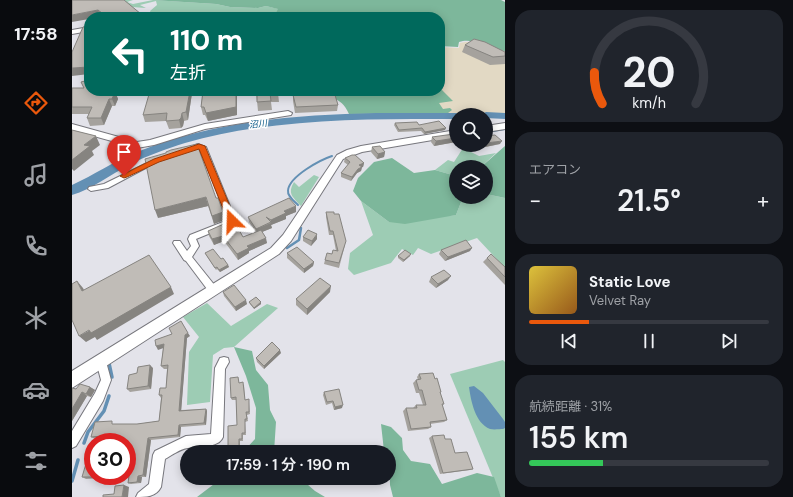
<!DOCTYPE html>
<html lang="ja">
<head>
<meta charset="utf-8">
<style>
	:root { --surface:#171b24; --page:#20242c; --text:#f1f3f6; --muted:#9ea1a6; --line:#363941; --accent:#ea580c }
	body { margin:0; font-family:"DM Sans","Noto Sans JP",sans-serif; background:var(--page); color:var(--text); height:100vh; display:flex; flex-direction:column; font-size:15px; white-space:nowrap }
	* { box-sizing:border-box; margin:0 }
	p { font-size:13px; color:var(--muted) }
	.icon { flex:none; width:22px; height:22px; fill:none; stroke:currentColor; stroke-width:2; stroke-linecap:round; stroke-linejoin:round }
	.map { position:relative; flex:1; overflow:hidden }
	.drawer { display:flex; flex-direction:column; gap:10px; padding:10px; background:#0d0f14; width:288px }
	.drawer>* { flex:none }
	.guide { position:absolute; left:12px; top:12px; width:361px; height:84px; border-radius:16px; box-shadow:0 2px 10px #0003; background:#00695c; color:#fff; overflow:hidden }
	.controls { position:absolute; left:377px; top:108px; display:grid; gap:8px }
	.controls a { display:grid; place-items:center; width:44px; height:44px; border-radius:50%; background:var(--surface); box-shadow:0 2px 10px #0003; font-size:20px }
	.speed { position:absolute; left:12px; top:433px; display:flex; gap:8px; font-size:20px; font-weight:700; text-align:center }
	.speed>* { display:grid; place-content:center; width:52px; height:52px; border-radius:50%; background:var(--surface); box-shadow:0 2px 10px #0003; line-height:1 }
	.speed .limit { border:6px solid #d22; background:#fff; color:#111 }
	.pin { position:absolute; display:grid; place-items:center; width:34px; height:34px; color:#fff; margin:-41px -17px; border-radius:50% 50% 50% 0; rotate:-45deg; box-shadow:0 0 4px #0007 }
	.pin .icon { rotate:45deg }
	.me { position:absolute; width:44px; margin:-22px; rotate:338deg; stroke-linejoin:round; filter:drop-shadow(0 0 3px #0008) }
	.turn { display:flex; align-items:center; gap:14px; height:84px; padding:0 20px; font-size:18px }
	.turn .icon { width:52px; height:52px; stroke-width:2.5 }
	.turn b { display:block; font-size:28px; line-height:34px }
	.big { font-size:30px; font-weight:600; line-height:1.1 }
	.drawer .card { flex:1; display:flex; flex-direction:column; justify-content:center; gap:6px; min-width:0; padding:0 14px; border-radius:16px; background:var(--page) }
	.drawer .dial { align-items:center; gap:0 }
	.dial svg { height:104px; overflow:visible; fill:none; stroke:var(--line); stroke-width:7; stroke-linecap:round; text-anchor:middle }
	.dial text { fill:var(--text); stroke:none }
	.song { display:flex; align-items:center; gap:12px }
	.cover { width:48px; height:48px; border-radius:6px; background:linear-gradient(135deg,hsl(50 70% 55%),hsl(30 70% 35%)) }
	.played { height:4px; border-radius:2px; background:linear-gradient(90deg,var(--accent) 25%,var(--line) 25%) }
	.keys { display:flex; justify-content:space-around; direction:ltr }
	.heat { display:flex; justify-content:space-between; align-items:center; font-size:22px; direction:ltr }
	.charge { height:6px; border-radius:3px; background:linear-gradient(90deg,#34c759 31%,var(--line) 0) }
	.trip { position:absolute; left:108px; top:445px; width:216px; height:40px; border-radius:20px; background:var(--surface); box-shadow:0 2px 10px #0003; font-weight:600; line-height:40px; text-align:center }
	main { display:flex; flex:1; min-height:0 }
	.dock { display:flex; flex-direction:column; width:72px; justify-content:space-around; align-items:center; background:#090b0e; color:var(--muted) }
	.dock .icon { width:28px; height:28px }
	.dock .on { color:var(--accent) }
	.dock b { font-size:18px; color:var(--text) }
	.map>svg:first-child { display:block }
</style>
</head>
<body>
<main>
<nav class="dock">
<b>17:58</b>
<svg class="icon on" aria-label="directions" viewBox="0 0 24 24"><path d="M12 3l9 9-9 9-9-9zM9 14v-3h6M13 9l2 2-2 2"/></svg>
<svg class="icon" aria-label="music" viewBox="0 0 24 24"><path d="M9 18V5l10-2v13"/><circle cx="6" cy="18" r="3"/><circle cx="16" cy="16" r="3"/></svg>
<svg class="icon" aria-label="phone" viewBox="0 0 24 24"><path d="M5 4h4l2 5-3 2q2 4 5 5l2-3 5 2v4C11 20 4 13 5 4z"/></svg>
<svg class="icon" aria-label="climate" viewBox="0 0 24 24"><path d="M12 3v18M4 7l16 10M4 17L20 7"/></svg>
<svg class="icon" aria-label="car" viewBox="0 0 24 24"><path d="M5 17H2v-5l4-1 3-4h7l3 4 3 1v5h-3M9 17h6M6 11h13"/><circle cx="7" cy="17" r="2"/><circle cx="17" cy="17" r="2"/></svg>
<svg class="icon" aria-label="filters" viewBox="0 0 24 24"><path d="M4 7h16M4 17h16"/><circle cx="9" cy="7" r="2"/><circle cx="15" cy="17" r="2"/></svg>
</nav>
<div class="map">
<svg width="433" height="497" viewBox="0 0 433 497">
	<rect width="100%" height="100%" fill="#e3e3ea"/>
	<polygon fill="#e2d9c4" points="393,42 401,42 421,50 433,51 433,113 277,114 368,91 368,47 387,48 388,43"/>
	<g fill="#9dccb4">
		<polygon points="41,0 61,0 55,2 61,4 81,0 144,4 158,7 186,8 194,6 207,9 206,15 203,17 80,17 78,11 85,5 84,1 68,5 74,8 60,7"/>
		<polygon points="391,148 407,156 424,153 409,167 384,167 384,176 363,170 376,160 382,162"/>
		<path d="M242,175L247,177L229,206C221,197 215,194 222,182L227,187Z"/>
		<polygon points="414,194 433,198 433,268 405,238 359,254 346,248 341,255 330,249 319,263 282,275 276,269 278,253 301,235 289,201 317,222 384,215 391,197 414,197"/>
		<polygon points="135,303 159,326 195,304 206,308 162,347 152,348 141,355 138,402 115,405 117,352 127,337 111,317"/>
		<polygon points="431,360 433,362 433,497 429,497 378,374"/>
	</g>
	<g fill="#7db79b">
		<path d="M80,0H429L433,2V51C429,50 424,50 420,49C408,45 400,38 387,42L386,47L368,46V17H203L206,15L204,13L206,9L194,6L186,8L158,7L144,4Z"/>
		<path d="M368,90H370L381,101L367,103L371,109L378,108L380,110L376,113L277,114C268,94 256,98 237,97L234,92L231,91H368Z"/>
		<polygon points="433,146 433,198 414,194 414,167 409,167"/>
		<polygon points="320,158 342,173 363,170 384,176 384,197 391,197 384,215 333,224 317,222 289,201 281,191 286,178 302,162"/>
		<polygon points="162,347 180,351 184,370 196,385 198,410 204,422 202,452 171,452 183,439 184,408 174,376"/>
		<polygon points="309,424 319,427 330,438 331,450 339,461 358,464 370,484 405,473 422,477 429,497 321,497 318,485 317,452 312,451"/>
		<polygon points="150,478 228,478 243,491 253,497 125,497"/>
	</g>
	<path fill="#6390b4" d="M402,386L411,393L431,419L433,422V428L431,429C428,429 422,430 418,429C403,423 399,401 397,387Z"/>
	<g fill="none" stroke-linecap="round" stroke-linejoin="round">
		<g stroke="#6390b4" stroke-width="2">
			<polyline points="415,132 433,129"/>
			<path d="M226,205C222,201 215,196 216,190C218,176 248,160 260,156"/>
		</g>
		<polyline stroke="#6390b4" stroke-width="2.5" points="215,248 227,240 229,228"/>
		<g stroke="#6390b4" stroke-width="3.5">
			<polyline points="37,363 40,377"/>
			<polyline points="12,443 16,432 32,411 37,396"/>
			<polyline points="0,481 6,460"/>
		</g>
		<g fill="#6390b4" fill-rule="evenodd">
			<polygon points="414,112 433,113 433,119 414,118 414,115 408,115"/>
			<path d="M304,113H384L389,115H384V119C293,119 201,118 113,143C94,149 74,156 57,165C38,175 20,189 0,195V185C22,175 42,161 65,152C141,121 223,115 304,113Z"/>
		</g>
		<g stroke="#77777d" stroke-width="2">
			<g id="street">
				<polygon points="126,144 134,147 164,221 163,223 124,239 127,246 120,257 144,287 145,290 144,293 141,294 138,293 114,261 112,260 101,243 102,241 108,241 115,251 119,246 116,239 118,235 156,220 128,148 115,152 112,150"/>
				<polygon points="83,159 85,160 85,162 36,188 19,191 16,189 17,187 32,184"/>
				<polygon points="29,356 33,358 39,380 31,401 4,446 0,448 0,431 23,393 29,380 24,361 25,358"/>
				<path d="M152,357L156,358L157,362L153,369L151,437C146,449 127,445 116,448C108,449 100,455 93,459L89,487C84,497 74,497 64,497L66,493L77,484L81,455L83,451L114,436L139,434L143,368L148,358Z"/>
			</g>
		</g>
		<g stroke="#77777d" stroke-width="2">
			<g id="secondary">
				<polygon points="17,27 17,31 0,34 0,30"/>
				<polygon points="216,111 220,113 219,115 133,129 82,145 65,148 0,130 0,124 65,142 78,140 133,124"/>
				<polygon points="433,123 433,129 414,132 414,126"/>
				<polygon points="384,130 384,136 290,152 271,159 219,241 207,254 0,388 0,371 199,248 211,235 265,155 275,150 289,146"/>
			</g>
		</g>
		<use href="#street" fill="#fff" fill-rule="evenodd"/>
		<use href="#secondary" fill="#fff" fill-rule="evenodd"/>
	</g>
	<g fill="#a5a29d">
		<polygon points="0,0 69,14 70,17 29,17"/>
		<polygon points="393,45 433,52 433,64 418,65 390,52"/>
		<polygon points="0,88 17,91 46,91 44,94 46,99 43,106 40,106 32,125 18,126 15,118 17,114 0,114"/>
		<polygon points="131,91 165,91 165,115 136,121 133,115 131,115 129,107"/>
		<polygon points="184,91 206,93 207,102 199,102 200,110 186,111"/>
		<polygon points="120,93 116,120 112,121 111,126 109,128 97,129 94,121 73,122 71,115"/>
		<polygon points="221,95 266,105 265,111 223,113 221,101"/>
		<polygon points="323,123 347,125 373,130 352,134 349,131 326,132 322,125"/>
		<polygon points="384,136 384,142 362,146 359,142 360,137"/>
		<polygon points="428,144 403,149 400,145 414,145"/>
		<polygon points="300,147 313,152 312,157 305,159 299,152"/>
		<polygon points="273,158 292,163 291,167 290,167 289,171 285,173 279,181 269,177 269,173 276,165 272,162"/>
		<polygon points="144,198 152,220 142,224 136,206 86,218"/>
		<polygon points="224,212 214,216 214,219 199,225 200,228 190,232 195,243 177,251 177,253 166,260 152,241 142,245 137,236 136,231 154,224 171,237 184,232 177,222 176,217"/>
		<polygon points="254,212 273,245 267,268 252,264 253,260 264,251 261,235 257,235 254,217"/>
		<polygon points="231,237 245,239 239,246 231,241"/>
		<polygon points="369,250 398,251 373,261 367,254"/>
		<polygon points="133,253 149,259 156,265 157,267 148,272 145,269 144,270 134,255"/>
		<polygon points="215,253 242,262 241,266 232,273 215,258"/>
		<polygon points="326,256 338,256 331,262 326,258"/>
		<polygon points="415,258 433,267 433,285 411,262"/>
		<polygon points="359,277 376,280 364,288 357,282"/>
		<polygon points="151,292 175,304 164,311 152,296"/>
		<polygon points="258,292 235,315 224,305 224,299"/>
		<polygon points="177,302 189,302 189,304 182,309 178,304"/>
		<polygon points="118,336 115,338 109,410 134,409 135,411 134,425 109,427 108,437 79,440 74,477 70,477 69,483 59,484 56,483 60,456 55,456 55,442 41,438 23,439 19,437 44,424 65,424 87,421 89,398 87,395 94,388 95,369 92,369 89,366 91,348 86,350"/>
		<polygon points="209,353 192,369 185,362 184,358"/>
		<polygon points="81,368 79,389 58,392 55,389 65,373"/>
		<polygon points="347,374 363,379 369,392 368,393 372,404 370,405 375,420 372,422 358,424 359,427 356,429 336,431 331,411 334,408 341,408 344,405 351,405 347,393 344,393 341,383 344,380 346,380 345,377"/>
		<polygon points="166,377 167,383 172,385 173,400 177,402 178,414 175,415 176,421 173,422 174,435 171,435 171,441 168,441 168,448 157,449 156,447 165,425 164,400 160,400 159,398"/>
		<polygon points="18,387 23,390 19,397 15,396 0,421 0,388 4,389"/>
		<polygon points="252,392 270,408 262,410 260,403 254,405 251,395"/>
		<polygon points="360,436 373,439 383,453 401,469 398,470 368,474 357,438"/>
		<polygon points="21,476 30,476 30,478 14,479 10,477"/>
	</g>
	<g fill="#868480">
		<polygon points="26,10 29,16 17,17 17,19 0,22 0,15"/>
		<polygon points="69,14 70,17 57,17 57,16"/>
		<polygon points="17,67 17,74 0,76 0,68"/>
		<polygon points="40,91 46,91 44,94 46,99 43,106 40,99"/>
		<polygon points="118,91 120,91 120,93 116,120 114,112"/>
		<polygon points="164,91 165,91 165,115 136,121 134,113"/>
		<polygon points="37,99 40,106 32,125 29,118"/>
		<polygon points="110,113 112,121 111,126 109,128 107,120"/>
		<polygon points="374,128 373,130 352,134 353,132"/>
		<polygon points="24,136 28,145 20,151 22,155 2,171 0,169 0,160 12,145"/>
		<polygon points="384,138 384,142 362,146 364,141"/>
		<polygon points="430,141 428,144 403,149 405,145 414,145 414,143"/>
		<polygon points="313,152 312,157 305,159 306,154"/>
		<polygon points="292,163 291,167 286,169 287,165"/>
		<polygon points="290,167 289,171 285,173 279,181 280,177 286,169"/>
		<polygon points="134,197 136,206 86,218 83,210"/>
		<polygon points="224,206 224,212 214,216 214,219 199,225 200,228 185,234 184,229 199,223 199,220 212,211"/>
		<polygon points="151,212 152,220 142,224 140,216"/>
		<polygon points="245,234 245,239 239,246 240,241"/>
		<polygon points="151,236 152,241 142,245 140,239"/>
		<polygon points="194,238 195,243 177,251 177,253 166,260 165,254 175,246"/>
		<polygon points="400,248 398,251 373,261 376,257"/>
		<polygon points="339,254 338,256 331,262 332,260"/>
		<polygon points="242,262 241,266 232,273 232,269"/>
		<polygon points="156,265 157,267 148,272 147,270"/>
		<polygon points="379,276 376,280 364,288 366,284"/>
		<polygon points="5,281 11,288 16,298 10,291"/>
		<polygon points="259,286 258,292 235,315 235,309"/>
		<polygon points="99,287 102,294 25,340 23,337 14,342 7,336"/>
		<polygon points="174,300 175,304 164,311 163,307"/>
		<polygon points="189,302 189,304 182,309 182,308"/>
		<polygon points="116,333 118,336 115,338 109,413 107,411 113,335"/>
		<polygon points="92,344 94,347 86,350 84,346"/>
		<polygon points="208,350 209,353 192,369 192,366"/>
		<polygon points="78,365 81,368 79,389 76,386"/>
		<polygon points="18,387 23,390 19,397 14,394"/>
		<polygon points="10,392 15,396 0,421 0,409"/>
		<polygon points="271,405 270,408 262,410 263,407"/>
		<polygon points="134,409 135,411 134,425 132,423"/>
		<polygon points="107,425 109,427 108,437 106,435"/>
		<polygon points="76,438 79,440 74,477 71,475"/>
		<polygon points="26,476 30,476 30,478 25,477"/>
		<polygon points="66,476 70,477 69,483 65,482"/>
		<polygon points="52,485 57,487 56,497 50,497"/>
	</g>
	<g fill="#c0bcb7" stroke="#868480">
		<polygon points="0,0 52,0 69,14 57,16 57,17 35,17 26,10 0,15"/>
		<polygon points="17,26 17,67 0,68 0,52 11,27"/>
		<polygon points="402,39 413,42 433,52 433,56 421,57 393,45"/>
		<polygon points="17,80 17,91 40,91 40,92 43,92 40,99 37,99 29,118 15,118 20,107 0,107 0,88 12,88 9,82"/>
		<polygon points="78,91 118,91 114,112 110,113 109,118 107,120 94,121 95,113 71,115"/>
		<polygon points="131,91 164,91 164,107 134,113 132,107 129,107"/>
		<polygon points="185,91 206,91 206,93 198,93 199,101 185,102"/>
		<polygon points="246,94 263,95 266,105 224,107 221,95"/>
		<polygon points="367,121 374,128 353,132 350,128 327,130 323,123 345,122 347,125"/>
		<polygon points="0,130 24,136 12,145 18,146 0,160"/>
		<polygon points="382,134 384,136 384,138 364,141 360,137"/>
		<polygon points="423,135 430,141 414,143 414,136"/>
		<polygon points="125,144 144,198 146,198 151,212 140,216 134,197 83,210 73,159 94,153 94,152 99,150"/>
		<polygon points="308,146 313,152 306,154 300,147"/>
		<polygon points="280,155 283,155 292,163 287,165 290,167 286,169 280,177 269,173 278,162 273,158"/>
		<polygon points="217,198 224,206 212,211 214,213 199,220 194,217 199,222 184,229 176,217"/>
		<polygon points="254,212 262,212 262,214 267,214 274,241 267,263 253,260 255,253 260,254 261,250 266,251 261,231 258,231"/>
		<polygon points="162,221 171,237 189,230 194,238 175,246 177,248 165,254 151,236 140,239 136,231 154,223 154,224"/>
		<polygon points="236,230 245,234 240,241 231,237"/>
		<polygon points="394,240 400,248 376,257 369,250"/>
		<polygon points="225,247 242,262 232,269 215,253"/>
		<polygon points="141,249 149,259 151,258 156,265 147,270 145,267 143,268 133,253"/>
		<polygon points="333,250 339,254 332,260 326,256"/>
		<polygon points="419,254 433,267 433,277 415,258"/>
		<polygon points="77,255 99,287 19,333 17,330 7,336 0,320 0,284 5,281 10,291"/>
		<polygon points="372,270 379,276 366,284 359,277"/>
		<polygon points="248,278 259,286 235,309 224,299"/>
		<polygon points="162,285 174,300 163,307 151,292"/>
		<polygon points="184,297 189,302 182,308 177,302"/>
		<polygon points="109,321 116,333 113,335 107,411 134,409 132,423 107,425 106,435 76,438 71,475 66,476 65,482 56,483 60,454 55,454 55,442 40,442 42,435 19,437 23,422 40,421 40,424 65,424 87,421 90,395 87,395 88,388 94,388 96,365 89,366 92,344 84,346 83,340 100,334 97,328"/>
		<polygon points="200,342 208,350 192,366 184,358"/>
		<polygon points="78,365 76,386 55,389 57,375 65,373 66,367"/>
		<polygon points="361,373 363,379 365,378 369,392 368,392 372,404 370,404 375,420 358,422 359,427 339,429 334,408 345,408 344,405 354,405 350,390 347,390 344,380 349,379 347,374"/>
		<polygon points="166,377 167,383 171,382 173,400 177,399 177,412 174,412 175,419 173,419 173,433 170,433 170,439 167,439 167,446 156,447 156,426 165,425 164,397 159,398 158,378"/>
		<polygon points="8,384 18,387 14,394 10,392 0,409 0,388 4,389"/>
		<polygon points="267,389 271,405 263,407 261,401 255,402 252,392"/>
		<polygon points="372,435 373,439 379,439 383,453 395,452 401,469 371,473 360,436"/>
		<polygon points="16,457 21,457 21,476 26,476 25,477 10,477"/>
		<polygon points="52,485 50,497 31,497 31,495 42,494 43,486"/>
	</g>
	<polygon fill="#ea580c" stroke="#983908" points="127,144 133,146 164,221 163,223 157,223 156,221 127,149 87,162 55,177 52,178 48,176 82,159"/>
	<g text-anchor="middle" stroke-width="3" stroke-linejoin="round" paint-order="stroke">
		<g font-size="9" font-style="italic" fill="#025483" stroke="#fff">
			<text transform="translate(186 124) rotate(-6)" y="3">沼川</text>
		</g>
	</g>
</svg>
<div class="controls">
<a><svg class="icon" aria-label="search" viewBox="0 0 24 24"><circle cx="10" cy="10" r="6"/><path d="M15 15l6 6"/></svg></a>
<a><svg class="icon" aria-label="layers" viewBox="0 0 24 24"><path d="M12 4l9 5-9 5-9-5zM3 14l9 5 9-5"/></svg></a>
</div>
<div class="speed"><div class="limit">30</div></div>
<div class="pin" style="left:52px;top:176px;background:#d93025"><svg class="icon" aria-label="arrive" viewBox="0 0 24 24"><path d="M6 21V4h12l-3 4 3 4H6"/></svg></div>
<svg class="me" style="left:160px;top:221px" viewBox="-20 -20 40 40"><path d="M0-17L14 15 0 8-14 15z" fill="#ea580c" stroke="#fff" stroke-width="4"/></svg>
<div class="trip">17:59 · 1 分 · 190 m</div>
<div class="guide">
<div class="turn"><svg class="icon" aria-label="left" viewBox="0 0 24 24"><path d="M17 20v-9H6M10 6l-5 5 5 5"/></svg><div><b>110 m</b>左折</div></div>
</div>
</div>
<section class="drawer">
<div class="card dial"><svg viewBox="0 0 100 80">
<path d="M14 69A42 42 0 1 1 86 69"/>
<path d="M14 69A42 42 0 0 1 8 45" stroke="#ea580c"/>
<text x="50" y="56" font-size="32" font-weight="700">20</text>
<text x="50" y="72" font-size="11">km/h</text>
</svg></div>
<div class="card"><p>エアコン</p>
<div class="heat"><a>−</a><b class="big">21.5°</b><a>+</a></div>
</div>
<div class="card">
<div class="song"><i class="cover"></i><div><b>Static Love</b><p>Velvet Ray</p></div></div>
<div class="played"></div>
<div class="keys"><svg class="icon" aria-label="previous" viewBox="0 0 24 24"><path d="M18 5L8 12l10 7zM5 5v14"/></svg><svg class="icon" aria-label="pause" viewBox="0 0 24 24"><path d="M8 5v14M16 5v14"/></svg><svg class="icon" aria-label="next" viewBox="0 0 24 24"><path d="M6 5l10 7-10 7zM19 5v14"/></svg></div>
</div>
<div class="card"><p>航続距離 · 31%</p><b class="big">155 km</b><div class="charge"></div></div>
</section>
</main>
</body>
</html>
